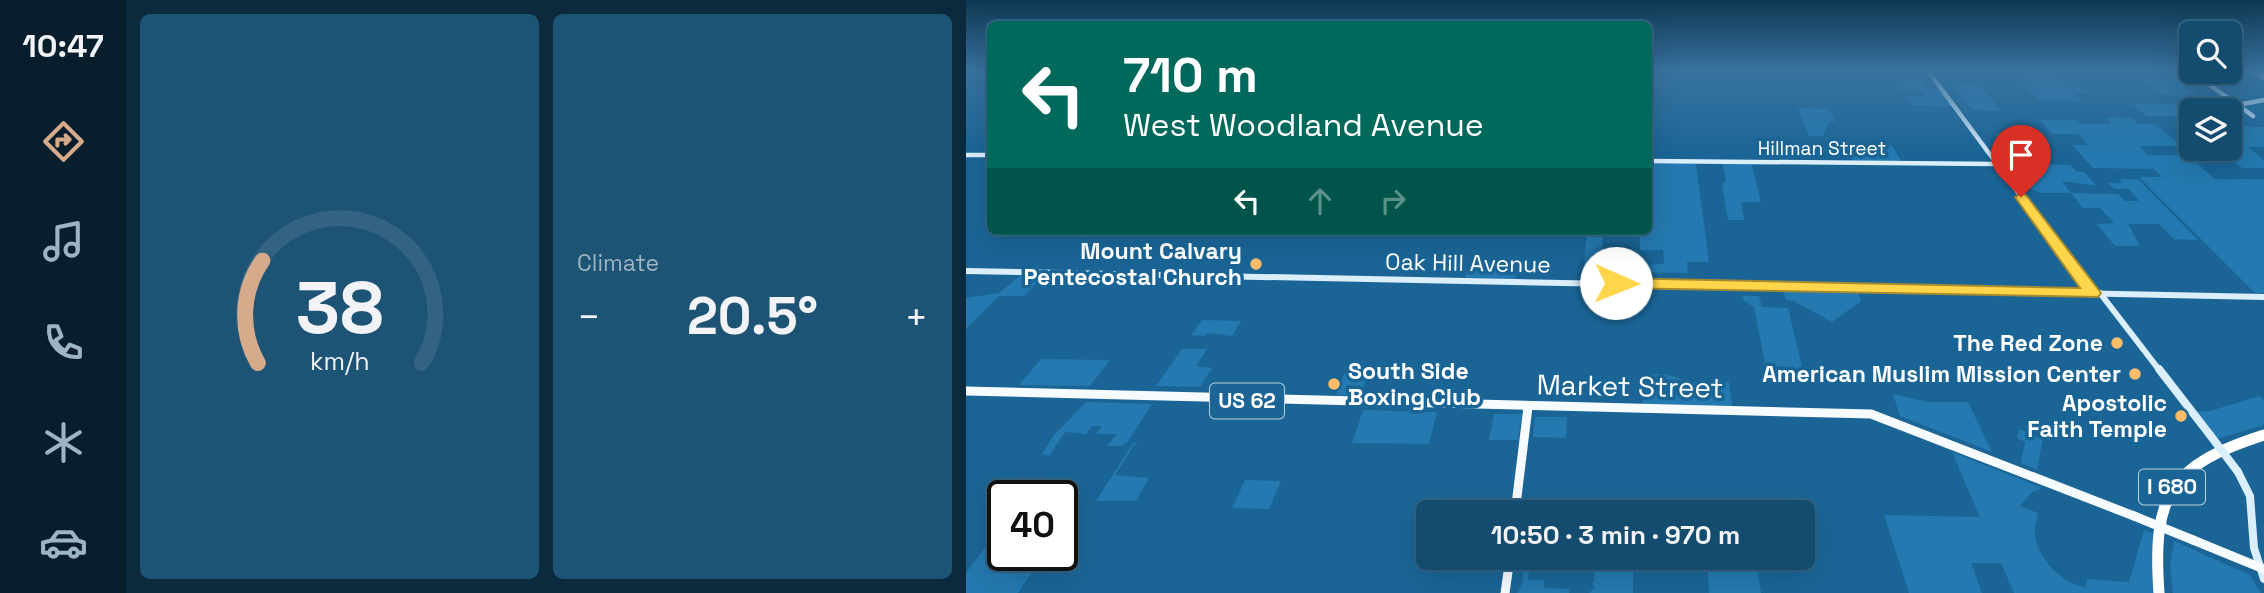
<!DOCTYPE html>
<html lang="en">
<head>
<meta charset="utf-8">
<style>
	:root { --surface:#144c70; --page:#1d5375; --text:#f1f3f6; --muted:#9db4c3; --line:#336383; --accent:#d6ab8b }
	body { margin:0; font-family:"Space Grotesk",sans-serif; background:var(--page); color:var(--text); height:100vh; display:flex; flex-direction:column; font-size:26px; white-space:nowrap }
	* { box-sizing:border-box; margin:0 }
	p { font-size:23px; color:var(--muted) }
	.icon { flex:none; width:38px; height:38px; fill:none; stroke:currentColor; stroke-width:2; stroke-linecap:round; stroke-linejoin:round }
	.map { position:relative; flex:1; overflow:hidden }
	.drawer { display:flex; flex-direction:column; gap:14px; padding:14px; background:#0b2a3e; width:840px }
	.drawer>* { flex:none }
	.banner { position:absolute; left:21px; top:21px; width:665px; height:214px; border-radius:10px; box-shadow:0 7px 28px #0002,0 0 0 2px var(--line); background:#00695c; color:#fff; overflow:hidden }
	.controls { position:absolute; left:1213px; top:21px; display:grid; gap:14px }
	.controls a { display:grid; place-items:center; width:63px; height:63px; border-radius:10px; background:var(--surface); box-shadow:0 7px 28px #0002,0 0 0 2px var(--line); font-size:35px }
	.speed { position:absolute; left:21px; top:480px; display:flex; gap:14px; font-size:35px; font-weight:700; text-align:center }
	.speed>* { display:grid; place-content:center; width:91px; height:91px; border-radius:50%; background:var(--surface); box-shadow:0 7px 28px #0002,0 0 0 2px var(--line); line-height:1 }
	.speed .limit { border:4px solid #111; border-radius:10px; background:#fff; color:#111 }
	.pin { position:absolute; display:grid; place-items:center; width:60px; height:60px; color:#fff; margin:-72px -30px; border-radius:50% 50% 50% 0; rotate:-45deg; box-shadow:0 0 7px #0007 }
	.pin .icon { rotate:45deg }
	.me { position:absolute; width:77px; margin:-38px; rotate:91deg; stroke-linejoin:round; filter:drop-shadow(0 0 5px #0008) }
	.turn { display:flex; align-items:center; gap:24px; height:147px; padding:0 21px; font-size:32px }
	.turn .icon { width:91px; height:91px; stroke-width:2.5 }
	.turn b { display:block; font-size:49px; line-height:60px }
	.lanes { display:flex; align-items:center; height:66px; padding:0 21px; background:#0003; justify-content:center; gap:35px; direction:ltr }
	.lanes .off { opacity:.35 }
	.big { font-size:52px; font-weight:700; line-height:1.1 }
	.drawer .widget { flex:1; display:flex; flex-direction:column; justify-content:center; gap:10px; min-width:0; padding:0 24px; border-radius:10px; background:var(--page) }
	.drawer .dial { align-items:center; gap:0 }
	.dial svg { height:182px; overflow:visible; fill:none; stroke:var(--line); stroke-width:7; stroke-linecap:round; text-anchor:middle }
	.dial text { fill:var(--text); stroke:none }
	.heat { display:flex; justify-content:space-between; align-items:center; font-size:38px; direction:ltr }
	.drawer .tiles { flex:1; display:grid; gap:14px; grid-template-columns:repeat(2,1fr) }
	.trip { position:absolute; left:450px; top:500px; width:399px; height:70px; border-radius:10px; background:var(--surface); box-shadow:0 7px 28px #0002,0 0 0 2px var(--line); font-weight:700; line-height:70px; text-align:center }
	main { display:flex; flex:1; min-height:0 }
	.tabs { display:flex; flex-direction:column; width:126px; justify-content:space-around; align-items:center; background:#081e2d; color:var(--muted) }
	.tabs .icon { width:49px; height:49px }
	.tabs .selected { color:var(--accent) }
	.tabs b { font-size:32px; color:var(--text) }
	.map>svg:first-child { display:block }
</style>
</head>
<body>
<main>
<nav class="tabs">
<b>10:47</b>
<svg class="icon selected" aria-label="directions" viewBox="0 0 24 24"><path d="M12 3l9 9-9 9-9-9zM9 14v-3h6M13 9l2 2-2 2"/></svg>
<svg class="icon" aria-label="music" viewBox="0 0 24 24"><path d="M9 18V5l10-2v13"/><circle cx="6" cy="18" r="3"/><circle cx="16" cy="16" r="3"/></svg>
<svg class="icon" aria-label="phone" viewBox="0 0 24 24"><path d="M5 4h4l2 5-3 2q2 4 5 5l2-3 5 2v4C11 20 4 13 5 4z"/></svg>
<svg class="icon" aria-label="climate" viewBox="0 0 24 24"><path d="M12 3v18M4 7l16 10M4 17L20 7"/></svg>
<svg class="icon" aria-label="car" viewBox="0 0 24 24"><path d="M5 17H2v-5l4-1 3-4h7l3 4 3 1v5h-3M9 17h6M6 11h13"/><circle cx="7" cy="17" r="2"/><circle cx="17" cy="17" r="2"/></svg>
</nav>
<section class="drawer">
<div class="tiles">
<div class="widget dial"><svg viewBox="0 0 100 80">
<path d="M14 69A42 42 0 1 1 86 69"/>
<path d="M14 69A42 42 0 0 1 16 24" stroke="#d6ab8b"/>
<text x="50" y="56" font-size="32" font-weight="700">38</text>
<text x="50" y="72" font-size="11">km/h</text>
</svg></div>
<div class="widget"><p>Climate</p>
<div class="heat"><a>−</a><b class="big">20.5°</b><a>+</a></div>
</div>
</div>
</section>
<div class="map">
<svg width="1298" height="593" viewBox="0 0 1298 593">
	<rect width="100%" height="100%" fill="#1a6596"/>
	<g fill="#2379b0">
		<path d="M1048,74H1092C1102,84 1112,84 1123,93H1109L1116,101L1072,100Z"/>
		<polygon points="927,76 953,76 962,88 975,89 988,106 946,105 940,96 958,96 954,90 935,90"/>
		<polygon points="1176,78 1209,78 1231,95 1197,95"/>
		<polygon points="986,83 1012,83 1035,111 1007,110"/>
		<polygon points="1167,104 1209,104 1224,116 1181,116"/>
		<polygon points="832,108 863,109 869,121 863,122 857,136 843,136"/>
		<polygon points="1139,117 1166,118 1173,124 1190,124 1215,146 1173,146 1182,155 1221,155 1249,179 1298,179 1298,293 1289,293 1173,177 1196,177 1188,169 1127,168 1106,145 1122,145 1112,134 1086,134 1074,120 1109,120 1114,124 1146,124"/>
		<polygon points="1264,126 1298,127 1298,147 1282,147 1298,160 1298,168 1276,168 1253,149 1277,146 1264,135"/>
		<polygon points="1029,134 1055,134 1072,154 1058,154 1066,164 1104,165 1111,172 1118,172 1131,186 1096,181 1105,193 1075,193 1065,189 1052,162 1033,162 1025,151 1042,150"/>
		<polygon points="879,144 926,145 936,163 888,162"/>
		<polygon points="683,161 728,161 730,164 743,262 721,262 722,273 675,272 675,265 698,264 697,250 674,250 674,231 682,231"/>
		<polygon points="756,161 785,162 795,202 775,202 778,220 762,220 756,185 760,180"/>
		<polygon points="1153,179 1172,179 1232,240 1208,239 1193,224 1162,224 1174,246 1149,246 1131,224 1148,223 1134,208 1117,208 1105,193 1152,194 1159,201 1173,201 1163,189 1148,189 1142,183 1156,183"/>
		<polygon points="621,231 637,231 636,249 643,250 641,280 617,280"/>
		<polygon points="504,261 552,262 549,279 499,278"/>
		<polygon points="55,275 77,276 58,296 33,296 0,329 0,298 33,293"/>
		<polygon points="816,286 890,287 895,301 866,322 828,301 820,300"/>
		<polygon points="776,296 793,296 796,307 822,308 840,383 803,383 788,307 778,301"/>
		<polygon points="236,320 275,321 266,336 241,333 239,336 225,335"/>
		<polygon points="216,349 241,349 230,366 246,368 234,387 190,386"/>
		<polygon points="75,359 144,360 124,386 53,385"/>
		<polygon points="379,372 403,372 394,396 370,395"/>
		<polygon points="676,374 700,374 723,382 763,382 767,411 677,410"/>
		<polygon points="927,394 962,402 1002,402 1026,452 934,416"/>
		<polygon points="1294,396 1298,401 1298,425 1247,440 1226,412 1244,411"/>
		<polygon points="120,402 186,404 161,443 155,446 141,446 151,434 130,434 136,426 126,426 120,434 99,432 83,456 76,454 87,436"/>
		<polygon points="397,410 462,412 471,412 463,444 386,443"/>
		<polygon points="528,414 556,414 552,440 523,440"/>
		<polygon points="569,417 601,417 600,438 567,437"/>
		<polygon points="1053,429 1077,438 1071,470 1055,463 1059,442 1051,438"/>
		<polygon points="167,443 173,444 168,445 149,475 183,478 170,501 130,501"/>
		<path d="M986,452L1076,488L1066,492L1054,506L1072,513C1071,520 1068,528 1069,535C1071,558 1097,585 1120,587L1121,579L1163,582L1178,530L1191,535L1193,593H1048L1035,563H1005L1016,593H943L918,515L1014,517Z"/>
		<polygon points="279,480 315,481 303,509 266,508"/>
		<polygon points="37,523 37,555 77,555 52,593 0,593 0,573"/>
		<polygon points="1208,541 1284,575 1295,593 1207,593 1204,567"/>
		<polygon points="559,558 567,558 564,560 562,580 578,580 578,588 603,589 603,593 551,593 556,584"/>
		<polygon points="629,558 667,558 667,593 623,593 629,587 626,583 628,581"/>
		<polygon points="741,558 790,558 795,593 743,593"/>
	</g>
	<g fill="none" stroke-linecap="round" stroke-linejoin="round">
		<g stroke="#dbeefb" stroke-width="4.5">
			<polyline points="963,72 1059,202"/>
			<polyline points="1226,72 1287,116"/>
			<polyline points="1271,105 1298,100"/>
			<polyline points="0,155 24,155"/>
			<polyline points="682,161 1030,164"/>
		</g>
		<g stroke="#dbeefb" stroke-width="6">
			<polyline points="1058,200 1127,293"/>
			<polyline points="0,271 1298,297"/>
			<polyline points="1134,293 1194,371"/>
		</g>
		<g stroke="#dbeefb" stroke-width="8">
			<polyline points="1193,369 1244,435"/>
			<polyline points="1272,472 1284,496 1288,548 1298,579"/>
		</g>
		<g stroke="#f6fbff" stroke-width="9">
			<polyline points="0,391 905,414 1168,516"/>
			<polyline points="549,513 562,407"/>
			<polyline points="1227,540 1298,569"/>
			<polyline points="539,593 544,558"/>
		</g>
		<polyline stroke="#fff" stroke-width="6" points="1290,72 1298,77"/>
		<path stroke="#fff" stroke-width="11" d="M1193,593C1186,495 1204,465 1298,435"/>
		<polyline stroke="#dbeefb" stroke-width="8" points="1244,435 1272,472"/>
		<polyline stroke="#f6fbff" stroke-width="9" points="1168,516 1227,540"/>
	</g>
	<linearGradient id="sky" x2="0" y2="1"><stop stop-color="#0e3852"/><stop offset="0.46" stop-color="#3873a0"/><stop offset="1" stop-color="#3873a0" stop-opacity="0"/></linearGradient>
	<rect width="1298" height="155" fill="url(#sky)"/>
	<polygon fill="#ffd54a" stroke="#a68a30" stroke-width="2" points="1055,193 1060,195 1132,289 1135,293 1132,297 650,288 643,283 650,278 1114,288 1049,197"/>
	<g fill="#ffbd6c" stroke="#1a6596" stroke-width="2.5">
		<circle cx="290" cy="264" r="7"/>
		<circle cx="1151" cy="343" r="7"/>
		<circle cx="1169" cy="374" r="7"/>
		<circle cx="368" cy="384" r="7"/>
		<circle cx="1215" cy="416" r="7"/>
	</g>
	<g text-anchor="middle" stroke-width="7" stroke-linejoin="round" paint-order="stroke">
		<g font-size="19" fill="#fff" stroke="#1a6596">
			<text x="856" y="155">Hillman Street</text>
		</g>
		<g fill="#1a6596" stroke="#bad1e0" stroke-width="2">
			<rect x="244" y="383.5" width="74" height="35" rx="5"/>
			<rect x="1173" y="469.5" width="66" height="35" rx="5"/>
		</g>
		<g font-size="21" font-weight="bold" fill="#fff">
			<text x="281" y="408">US 62</text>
			<text x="1206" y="494">I 680</text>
		</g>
		<g font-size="23" font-weight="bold" fill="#fff" stroke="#1a6596" text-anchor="end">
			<text x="276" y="259">Mount Calvary<tspan x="276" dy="26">Pentecostal Church</tspan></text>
			<text x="1137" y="351">The Red Zone</text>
			<text x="382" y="379" text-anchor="start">South Side<tspan x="382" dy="26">Boxing Club</tspan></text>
			<text x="1155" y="382">American Muslim Mission Center</text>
			<text x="1201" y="411">Apostolic<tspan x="1201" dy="26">Faith Temple</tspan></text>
		</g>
		<g font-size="23" fill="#fff" stroke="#1a6596">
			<text transform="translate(502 263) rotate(1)" y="8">Oak Hill Avenue</text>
		</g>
		<g font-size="28" fill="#fff" stroke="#1a6596">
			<text transform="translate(664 386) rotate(1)" y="10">Market Street</text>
		</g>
	</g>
</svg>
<div class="controls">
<a><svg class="icon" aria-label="search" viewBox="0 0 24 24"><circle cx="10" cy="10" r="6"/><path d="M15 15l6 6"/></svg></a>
<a><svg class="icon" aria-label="layers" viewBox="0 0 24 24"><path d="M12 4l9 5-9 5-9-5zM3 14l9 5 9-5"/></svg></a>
</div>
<div class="speed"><div class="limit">40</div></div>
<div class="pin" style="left:1055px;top:197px;background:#d93025"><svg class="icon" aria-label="arrive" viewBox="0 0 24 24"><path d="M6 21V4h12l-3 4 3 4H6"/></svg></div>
<svg class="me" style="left:650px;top:283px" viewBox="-20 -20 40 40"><circle r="19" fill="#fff"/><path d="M0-13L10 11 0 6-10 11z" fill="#ffd54a"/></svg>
<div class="trip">10:50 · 3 min · 970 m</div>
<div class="banner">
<div class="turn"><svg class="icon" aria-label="left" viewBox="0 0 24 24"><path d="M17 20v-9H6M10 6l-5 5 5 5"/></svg><div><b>710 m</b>West Woodland Avenue</div></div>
<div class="lanes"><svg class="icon" aria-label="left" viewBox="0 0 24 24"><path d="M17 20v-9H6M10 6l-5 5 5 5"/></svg><svg class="icon off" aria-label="ahead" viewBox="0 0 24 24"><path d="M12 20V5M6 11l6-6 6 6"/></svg><svg class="icon off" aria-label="right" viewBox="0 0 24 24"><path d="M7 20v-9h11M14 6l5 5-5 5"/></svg></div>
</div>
</div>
</main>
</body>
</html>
